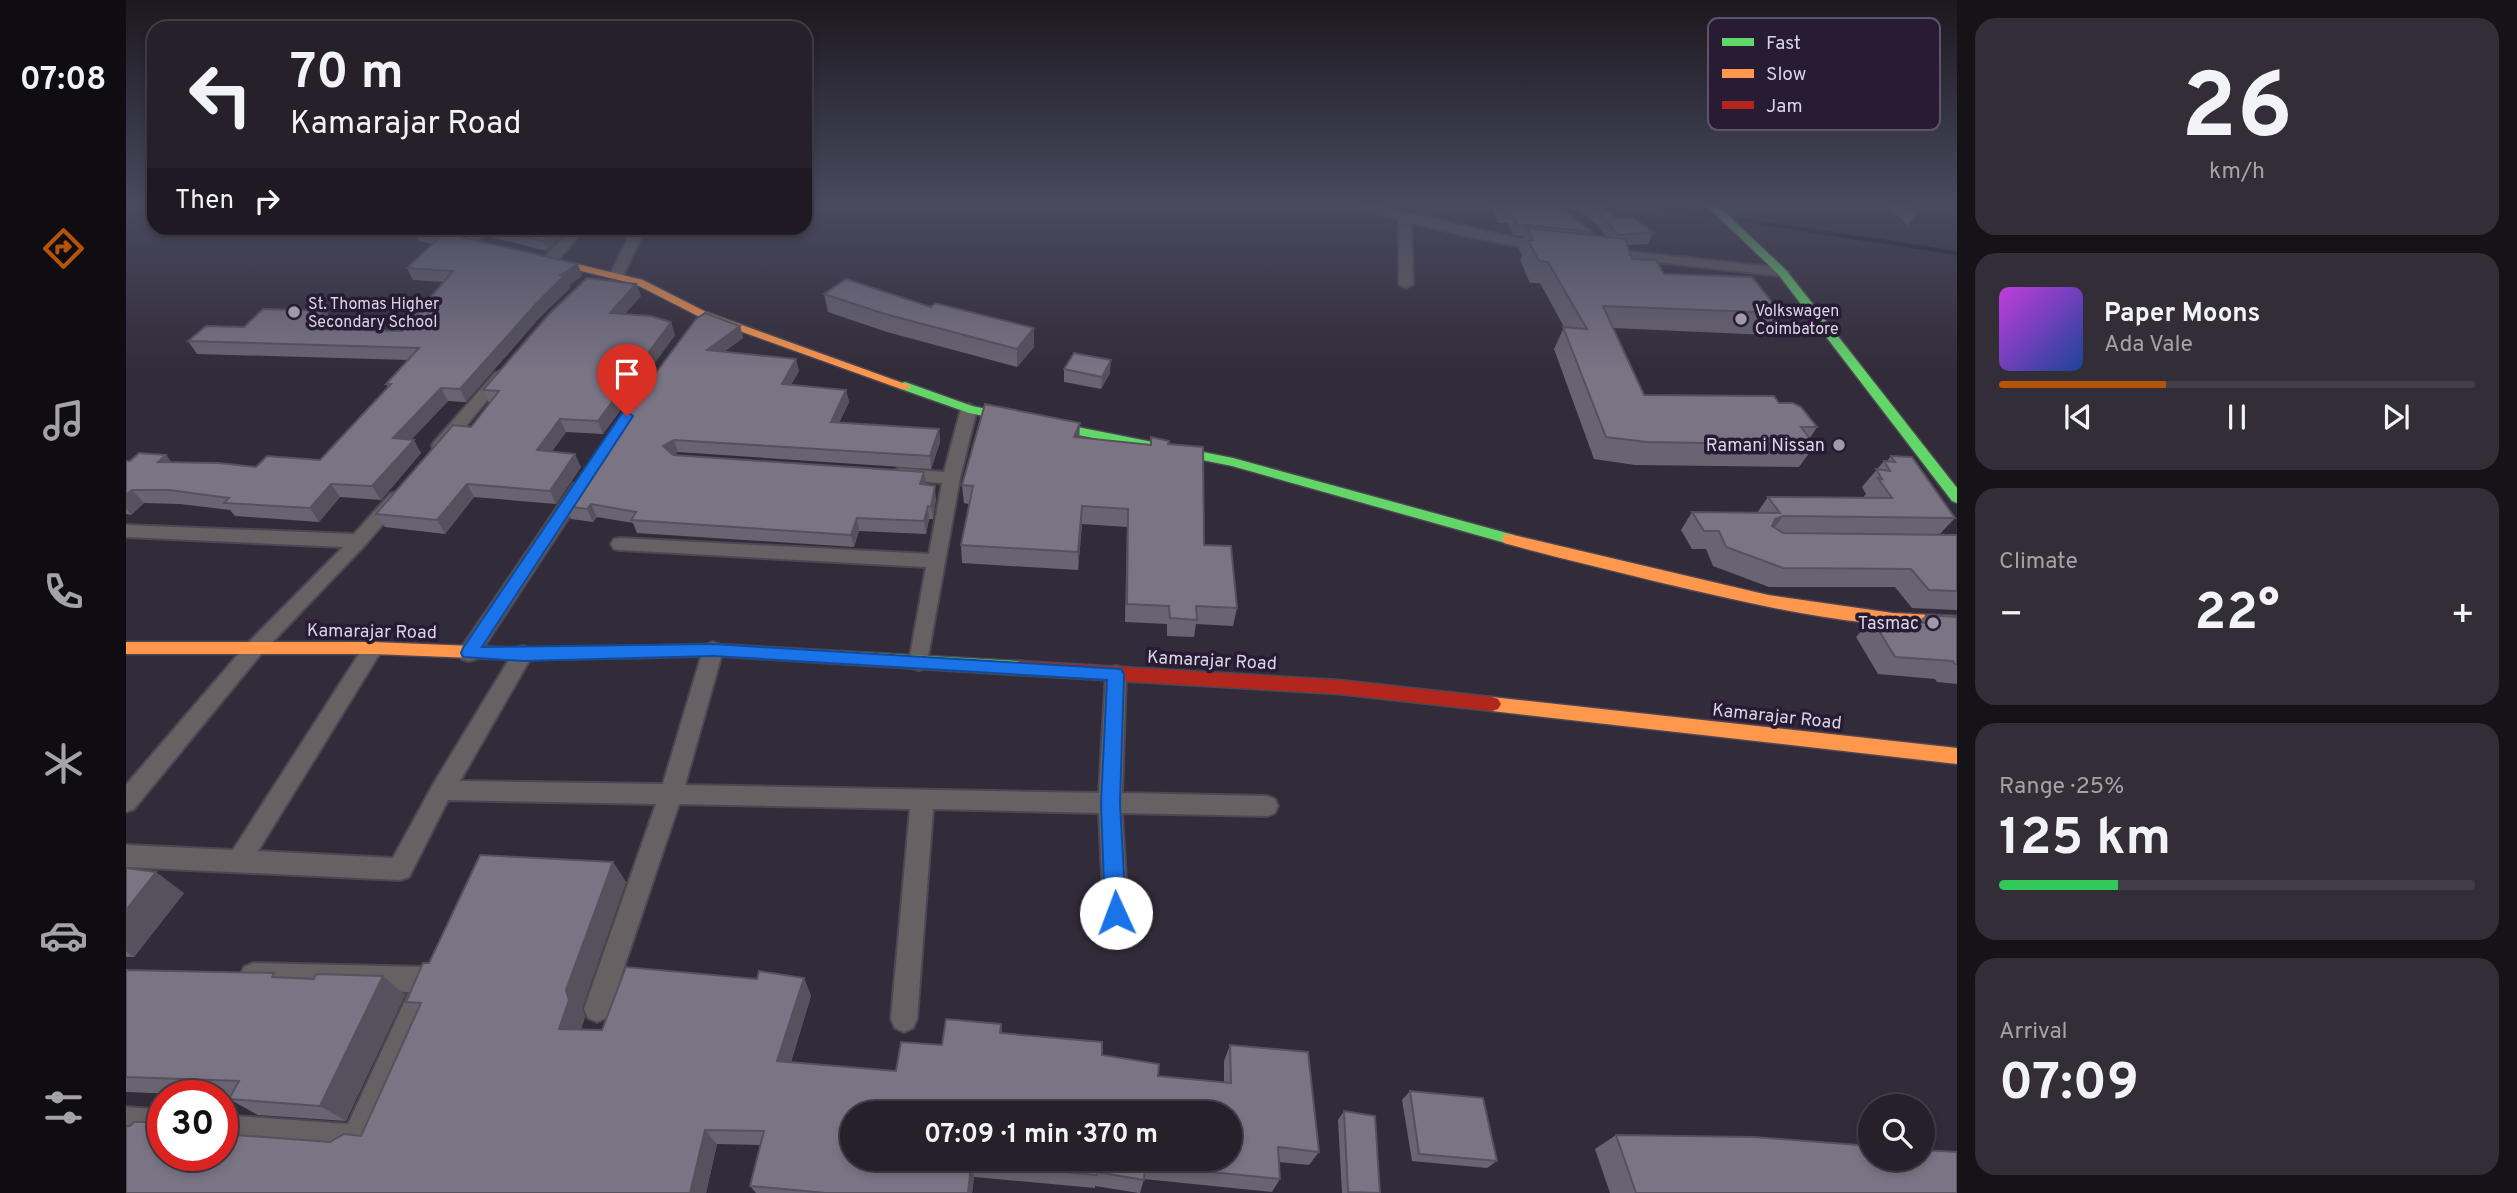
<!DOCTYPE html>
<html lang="en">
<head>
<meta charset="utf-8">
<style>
	:root { --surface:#26202b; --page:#322d37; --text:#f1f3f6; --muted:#a4a3a9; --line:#423e47; --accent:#b45309 }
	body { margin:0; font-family:Overpass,sans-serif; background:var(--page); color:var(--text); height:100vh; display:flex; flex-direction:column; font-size:26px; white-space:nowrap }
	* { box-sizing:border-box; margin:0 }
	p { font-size:23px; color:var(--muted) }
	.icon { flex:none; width:38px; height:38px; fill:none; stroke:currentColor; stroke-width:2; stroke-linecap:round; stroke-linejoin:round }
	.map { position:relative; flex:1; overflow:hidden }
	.panel { display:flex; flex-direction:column; gap:18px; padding:18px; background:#151218; width:560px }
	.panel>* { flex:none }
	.banner { position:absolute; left:21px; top:21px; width:665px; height:214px; border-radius:21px; box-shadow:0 4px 10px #0003,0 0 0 2px var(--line); background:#26202b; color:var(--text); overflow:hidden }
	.tools { position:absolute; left:1732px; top:1094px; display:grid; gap:14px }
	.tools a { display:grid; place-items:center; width:77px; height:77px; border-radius:50%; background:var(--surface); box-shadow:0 4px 10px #0003,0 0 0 2px var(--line); font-size:35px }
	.speed { position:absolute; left:21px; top:1080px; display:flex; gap:14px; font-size:35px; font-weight:700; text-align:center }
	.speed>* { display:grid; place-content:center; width:91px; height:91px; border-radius:50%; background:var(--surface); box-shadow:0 4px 10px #0003,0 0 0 2px var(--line); line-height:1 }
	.speed .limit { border:10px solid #d22; background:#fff; color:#111 }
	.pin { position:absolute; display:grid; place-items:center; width:60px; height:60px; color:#fff; margin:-72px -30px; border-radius:50% 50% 50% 0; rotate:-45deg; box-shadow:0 0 7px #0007 }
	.pin .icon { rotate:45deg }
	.me { position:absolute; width:77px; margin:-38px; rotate:358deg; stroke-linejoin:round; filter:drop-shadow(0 0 5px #0008) }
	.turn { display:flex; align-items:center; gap:24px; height:147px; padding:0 28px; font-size:32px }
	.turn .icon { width:91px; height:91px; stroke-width:2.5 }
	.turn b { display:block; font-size:49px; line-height:60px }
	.then { display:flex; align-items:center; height:66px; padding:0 28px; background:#0003; gap:14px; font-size:26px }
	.big { font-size:52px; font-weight:700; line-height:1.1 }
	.panel .widget { flex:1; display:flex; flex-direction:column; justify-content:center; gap:10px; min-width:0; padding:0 24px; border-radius:21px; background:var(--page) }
	.panel .dial { align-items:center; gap:0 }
	.dial b { font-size:91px; line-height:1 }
	.song { display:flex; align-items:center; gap:21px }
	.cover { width:84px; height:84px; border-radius:10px; background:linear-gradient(135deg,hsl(290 70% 55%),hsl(220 70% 35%)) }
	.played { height:7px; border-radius:4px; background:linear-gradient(90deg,var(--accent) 35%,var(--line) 35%) }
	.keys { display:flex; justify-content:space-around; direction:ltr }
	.heat { display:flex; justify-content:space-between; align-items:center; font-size:38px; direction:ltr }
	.charge { height:10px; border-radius:5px; background:linear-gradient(90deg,#34c759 25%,var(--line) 0) }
	.trip { position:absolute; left:714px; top:1101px; width:402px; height:70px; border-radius:35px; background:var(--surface); box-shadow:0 4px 10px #0003,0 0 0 2px var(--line); font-weight:700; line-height:70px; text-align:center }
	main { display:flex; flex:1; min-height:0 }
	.tab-bar { display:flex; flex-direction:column; width:126px; justify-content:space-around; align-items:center; background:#0f0d11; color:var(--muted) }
	.tab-bar .icon { width:49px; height:49px }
	.tab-bar .on { color:var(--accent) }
	.tab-bar b { font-size:32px; color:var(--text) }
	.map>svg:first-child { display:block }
</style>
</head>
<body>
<main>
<nav class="tab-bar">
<b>07:08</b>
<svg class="icon on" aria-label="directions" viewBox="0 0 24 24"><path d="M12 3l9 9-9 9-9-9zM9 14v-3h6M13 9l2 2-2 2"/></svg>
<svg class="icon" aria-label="music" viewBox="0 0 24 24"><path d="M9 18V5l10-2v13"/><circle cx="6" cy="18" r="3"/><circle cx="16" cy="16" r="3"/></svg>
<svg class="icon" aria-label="phone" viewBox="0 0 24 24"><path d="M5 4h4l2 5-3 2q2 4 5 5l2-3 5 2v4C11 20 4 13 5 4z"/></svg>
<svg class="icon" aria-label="climate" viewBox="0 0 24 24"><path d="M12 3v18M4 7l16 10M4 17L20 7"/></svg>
<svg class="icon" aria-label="car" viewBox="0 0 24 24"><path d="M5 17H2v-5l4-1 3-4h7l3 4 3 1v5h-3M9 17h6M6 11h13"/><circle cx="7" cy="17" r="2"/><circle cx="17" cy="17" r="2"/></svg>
<svg class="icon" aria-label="filters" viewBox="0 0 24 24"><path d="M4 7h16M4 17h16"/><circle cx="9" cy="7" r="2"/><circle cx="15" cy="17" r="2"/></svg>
</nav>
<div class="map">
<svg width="1831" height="1193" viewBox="0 0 1831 1193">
	<rect width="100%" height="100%" fill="#322b39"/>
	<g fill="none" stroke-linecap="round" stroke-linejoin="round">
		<g stroke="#041718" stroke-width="4.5">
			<polyline points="1520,205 1591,216"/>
			<polyline points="1609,219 1831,253"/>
		</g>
		<g stroke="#4d4754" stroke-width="4">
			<g id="street">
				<path d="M1227,205H1247L1385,237L1422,242L1428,246C1416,256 1307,228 1285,223L1287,284L1280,288L1273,284V220Z"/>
				<polygon points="352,228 365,228 351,243 341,243 341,237"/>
				<polygon points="447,228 460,228 429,263 419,263 419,257"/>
				<polygon points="511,228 524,228 514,240 496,278 486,278 484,275 502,238"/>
				<polygon points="1479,249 1656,268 1663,272 1656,276 1474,256 1474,250"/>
				<polygon points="374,371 382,376 379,379 320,450 308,450 306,446 308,442 369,373"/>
				<polygon points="843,404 851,409 834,478 800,668 793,670 786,668 783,662 800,567 494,550 488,549 485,544 488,539 494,538 803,554 816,483 773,480 764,474 773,468 818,472 835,409"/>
				<polygon points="453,482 462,488 350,659 343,661 336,659 333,653 336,647 447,484"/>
				<polygon points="270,492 279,498 276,502 239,545 135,654 8,809 0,812 0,785 121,644 217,547 0,537 0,525 228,534 264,494"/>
				<polygon points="247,640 254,643 257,648 254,653 132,851 267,858 308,783 390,648 397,646 404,648 407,654 334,781 537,784 577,650 580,645 587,642 594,645 597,650 559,785 973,793 980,674 983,668 990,666 997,668 1000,674 996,793 1141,796 1149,799 1152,806 1149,813 1141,816 996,813 1002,913 999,921 990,925 981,921 978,913 973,813 807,809 791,1019 787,1028 778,1032 769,1028 765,1019 784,809 553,804 484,1009 480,1018 471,1022 462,1018 458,1009 530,804 322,800 283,877 274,880 0,867 0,845 107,850 240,643"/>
				<polygon points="127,963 302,967 311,971 315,980 240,1149 230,1153 96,1143 96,1115 222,1124 283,992 127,989 118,985 114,976 118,967"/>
				<polygon points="0,1107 37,1110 37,1138 0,1135"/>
			</g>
		</g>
		<g stroke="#4d4754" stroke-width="3">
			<g id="fast">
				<polygon points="1580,205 1591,205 1660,270 1831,488 1831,503 1826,501 1652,274"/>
				<polygon points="779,382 846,406 1107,458 1388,535 1390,539 1383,544 1106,466 843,413 775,389 775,383"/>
				<polygon points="587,644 894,661 900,663 902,668 900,673 894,675 587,656 512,658 506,657 504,652 506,647 512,646"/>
			</g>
		</g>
		<g stroke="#4d4754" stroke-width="3">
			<g id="slow">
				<polygon points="418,256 517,280 580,312 785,386 783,389 775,389 572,316 509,284 414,261 413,259"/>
				<path d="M1383,534L1642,595L1767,613L1831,616V628C1731,629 1629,605 1532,582C1481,569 1429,557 1378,543L1376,539L1378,535Z"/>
				<polygon points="0,642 247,642 397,648 512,646 518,647 520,652 518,657 512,658 397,660 247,654 0,654"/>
				<polygon points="1366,697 1831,748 1831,764 1366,711 1360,709 1357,704 1360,699"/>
			</g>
		</g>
		<g stroke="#4d4754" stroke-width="3">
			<polygon id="jam" points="894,661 1213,680 1366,697 1372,699 1375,704 1372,709 1366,711 1213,694 894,675 888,673 886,668 888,663"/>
		</g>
		<use href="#street" fill="#676164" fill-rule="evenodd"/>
		<use href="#fast" fill="#63d668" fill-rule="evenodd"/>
		<use href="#slow" fill="#ff974d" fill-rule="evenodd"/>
		<use href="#jam" fill="#b3261e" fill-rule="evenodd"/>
	</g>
	<g fill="#6a6472" fill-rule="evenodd">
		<path d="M1358,205H1476L1492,219L1527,232L1522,244L1501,245L1506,259L1538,274L1655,313L1642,335L1487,328L1518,395L1653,403L1691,427L1684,438L1689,445L1673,467L1509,465L1468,459L1428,349L1438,327L1414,283H1404L1394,260L1396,255L1393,249L1398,236L1387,235L1382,223H1372L1365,208ZM1434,206L1452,211L1470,224L1480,237L1465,235L1466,232Z"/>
		<polygon points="1761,205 1787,205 1790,213 1782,226"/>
		<polygon points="296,228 456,276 443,285 444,288 414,317 340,402 322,401 285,440 295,453 255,500 214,497 193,522 109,516 104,510 54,504 18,503 5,515 0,514 0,461 40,455 45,462 130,467 194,460 262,388 260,384 282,360 71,354 62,341 118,327 204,318 212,330 276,331 318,282 287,280 281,268 307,244 293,241 287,229"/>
		<polygon points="320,228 349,228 343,232"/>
		<polygon points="357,228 363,228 442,229 421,251 361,236"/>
		<polygon points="510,284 515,296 498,314 549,335 477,434 440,432 426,451 455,467 430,504 348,497 319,534 259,527 250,514 345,427 363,403 357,390"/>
		<polygon points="698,294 908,347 891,367 761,332 702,312"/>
		<polygon points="614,326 617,338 599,351 673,371 665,385 720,390 723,402 713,423 813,429 814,442 805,469 552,452 548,455 799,485 810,499 807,519 803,519 800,534 733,531 728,547 511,533 507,523 471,517 467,522 445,519 439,506"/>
		<polygon points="938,369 984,373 975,389 938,382"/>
		<polygon points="953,438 1024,445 1042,444 1078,545 1111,608 1107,626 1070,624 1068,637 1041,636 1041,624 999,622 1001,527 956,524 952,570 836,563 835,545 843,504 838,503 836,485"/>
		<polygon points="1765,456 1829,518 1813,535 1831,535 1831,610 1786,608 1769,587 1643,587 1587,566 1580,549 1566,549 1555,530 1566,512 1631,513 1642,497 1738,497 1738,496 1740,494 1736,487 1758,461 1761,461"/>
		<polygon points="1800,615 1831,617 1831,684 1811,682 1809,679 1752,674 1730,637 1746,619 1792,622"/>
		<polygon points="487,862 500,882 456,1008 459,1017 455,1029 476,1030 631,979 678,978 685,996 665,1062 770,1071 816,1045 875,1024 876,1034 976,1055 1032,1076 1098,1083 1098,1061 1104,1045 1193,1152 1183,1165 1153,1162 1154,1179 1146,1192 1018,1179 1014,1193 1013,1193 969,1186 969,1188 848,1177 846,1193 630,1193 624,1186 634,1145 591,1144 580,1193 0,1193 4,1126 37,1155 204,1142 235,1136 291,1011 280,1002 303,963"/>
		<polygon points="0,868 58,893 8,957 0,957"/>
		<polygon points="0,970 188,979 257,976 279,995 220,1121 132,1115 103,1099 105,1096 0,1092"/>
		<polygon points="1284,1091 1371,1161 1361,1168 1286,1161 1276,1100"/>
		<polygon points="1218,1111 1254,1193 1216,1193 1212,1120"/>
		<polygon points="1490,1135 1831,1193 1484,1193 1469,1149"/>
	</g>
	<g fill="#56515d">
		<polygon points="341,228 349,228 343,232"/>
		<polygon points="431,228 442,228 442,229 421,251 417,241"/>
		<polygon points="452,264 456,276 443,285 444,288 414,317 340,402 334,389 435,275"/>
		<polygon points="510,284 515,296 488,326 484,313"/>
		<polygon points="200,311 205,318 212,330 193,329 194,317"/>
		<polygon points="545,322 549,335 477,434 472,421"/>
		<polygon points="614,326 617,338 584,362 581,350"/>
		<polygon points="908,328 908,347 891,367 891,349"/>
		<polygon points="670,359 673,371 658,396 656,384"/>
		<polygon points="985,360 984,373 975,389 976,377"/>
		<polygon points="315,388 322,401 274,451 267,438"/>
		<polygon points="720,390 723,402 707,435 705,422"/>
		<polygon points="434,419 440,432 418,463 411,450"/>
		<polygon points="954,423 953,441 948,437"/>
		<polygon points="813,429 814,442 805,469 804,456"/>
		<polygon points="288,440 295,453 255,500 246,486"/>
		<polygon points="548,440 552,452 542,459 537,446"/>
		<polygon points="449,454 455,467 430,504 424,491"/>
		<polygon points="40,455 50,468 32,462"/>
		<polygon points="798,472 800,485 794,484"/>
		<polygon points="205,484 214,497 193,522 184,508"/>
		<polygon points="341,484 348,497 319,534 311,520"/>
		<polygon points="809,486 810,499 807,519 805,507"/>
		<polygon points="6,490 18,503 5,515 0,508 0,495"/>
		<polygon points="465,504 471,517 467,522 461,509"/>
		<polygon points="802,506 803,519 800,534 798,521"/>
		<polygon points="956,506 956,524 952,570 952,552"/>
		<polygon points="1657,516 1644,534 1649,519"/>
		<polygon points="731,518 733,531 728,547 725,535"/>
		<polygon points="487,862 500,882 456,1008 459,1017 449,1046 433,1029 440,990"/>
		<polygon points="30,872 58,893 8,957 0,951 0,910"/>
		<polygon points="257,976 279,995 220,1121 194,1106"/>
		<polygon points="678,978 685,996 660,1077 651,1061"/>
		<polygon points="579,1130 591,1144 580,1193 564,1193"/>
		<polygon points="845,1164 848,1177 846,1193 842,1193"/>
	</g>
	<g fill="#7b7485" stroke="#56515d" stroke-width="2" fill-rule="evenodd">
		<polygon points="1373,205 1433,205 1466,232 1391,224 1386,213 1376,212"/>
		<polygon points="1464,205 1476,205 1492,219 1506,217 1527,232 1492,235 1474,213"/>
		<polygon points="1783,205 1787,205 1790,213"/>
		<polygon points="289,228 296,228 452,264 435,275 439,275 409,305 334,389 315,388 267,438 288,440 246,486 205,484 184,508 98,503 103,498 43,490 6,490 0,495 0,461 4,461 13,453 40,455 32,462 93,463 130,467 141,456 194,460 265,384 260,384 293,348 62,341 80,326 118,327 137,309 200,311 194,317 205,318 193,329 276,331 327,271 281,268 317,234 287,229"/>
		<polygon points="363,228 431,228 417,241"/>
		<polygon points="1401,228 1499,239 1506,259 1530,260 1538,274 1626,277 1655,313 1477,306 1518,395 1648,396 1653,403 1667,403 1675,407 1691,427 1675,427 1689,445 1521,442 1480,437 1437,327 1461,329 1422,262 1413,261 1402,240 1407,240"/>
		<polygon points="461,278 510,284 484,313 525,316 545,322 472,421 434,419 411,450 449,454 424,491 341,484 311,520 250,514 327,425 345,427 373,391 357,390 423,314"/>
		<polygon points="720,279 805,307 809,303 908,328 891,349 759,314 698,294"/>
		<polygon points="579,313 614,326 581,350 670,359 656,384 720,390 705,422 813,429 804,456 548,440 537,446 547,455 798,472 794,484 809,486 805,507 802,506 798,521 731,518 725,535 505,520 510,512 465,504 461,509 439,506 520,386 570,319"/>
		<polygon points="948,353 985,360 976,377 938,369"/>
		<polygon points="859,404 954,423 948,437 1025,445 1025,437 1043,441 1042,444 1077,447 1078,545 1105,546 1111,608 1070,606 1071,620 1044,618 1043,606 1001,604 1002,509 956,506 952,552 835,545 847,486 836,485"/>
		<polygon points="1765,456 1786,457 1829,518 1657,516 1649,519 1646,526 1657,533 1831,535 1831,591 1803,590 1785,569 1657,568 1600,547 1593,531 1578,531 1566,512 1654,513 1642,497 1766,498 1752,478 1756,479 1750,469 1764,471 1758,461 1769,462"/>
		<polygon points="1800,615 1831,617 1831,664 1829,664 1827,661 1769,657 1746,619 1805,623"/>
		<path d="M354,855L487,862L440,990L443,1000L433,1029L476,1030L500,967L631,979L633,971L678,978L651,1061L770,1071L775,1042L816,1045L820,1019L875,1024L874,1033L976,1042V1055L1033,1064L1032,1076L1105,1083L1104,1045L1182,1052L1193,1152L1152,1147L1154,1179L1019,1165L1018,1180L971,1172V1175L845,1164L842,1193H700L624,1186L638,1131L579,1130L564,1193H0V1126H4L8,1122H37V1155H96V1134L204,1142L218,1134L235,1136L295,1003L280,1002L297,963H303ZM726,1113H1104V1158H726Z"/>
		<polygon points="0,868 30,872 0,910"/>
		<polygon points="0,970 148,973 146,977 188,979 190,974 257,976 194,1106 103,1099 113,1081 0,1077"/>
		<polygon points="1284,1091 1357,1098 1371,1161 1293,1154"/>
		<polygon points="1218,1111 1249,1116 1254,1193 1222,1192"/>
		<polygon points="1490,1135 1628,1137 1745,1146 1745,1158 1797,1158 1797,1150 1831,1152 1831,1193 1510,1193"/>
	</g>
	<linearGradient id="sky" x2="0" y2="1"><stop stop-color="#1c181f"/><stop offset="0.55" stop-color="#494a5f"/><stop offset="1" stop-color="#494a5f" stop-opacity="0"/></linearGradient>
	<rect width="1831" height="372" fill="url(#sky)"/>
	<polygon fill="#1a73e8" stroke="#114b97" stroke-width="2" points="501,412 507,416 356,647 587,644 995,669 998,674 994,803 1000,913 997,920 990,922 982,920 979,913 975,803 981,680 587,656 397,661 337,657 335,653 337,648 496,413"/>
	<g fill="#a099a9" stroke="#281c34" stroke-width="2.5">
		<circle cx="168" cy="312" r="7"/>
		<circle cx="1615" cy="319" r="7"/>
		<circle cx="1713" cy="445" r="7"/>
		<circle cx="1807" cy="623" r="7"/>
	</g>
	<g text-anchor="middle" stroke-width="7" stroke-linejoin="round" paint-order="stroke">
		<g font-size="16" fill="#dcd4e5" stroke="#281c34" text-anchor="start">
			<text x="182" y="309">St. Thomas Higher<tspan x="182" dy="18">Secondary School</tspan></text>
			<text x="1629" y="316">Volkswagen<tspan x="1629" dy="18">Coimbatore</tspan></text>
		</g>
		<g font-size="18" fill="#dcd4e5" stroke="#281c34" text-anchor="end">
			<text x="1699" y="451">Ramani Nissan</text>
			<text x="1793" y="629">Tasmac</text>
		</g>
		<g font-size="18" fill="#dcd4e5" stroke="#281c34">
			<text transform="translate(246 631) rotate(1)" y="6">Kamarajar Road</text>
			<text transform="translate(1086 660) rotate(3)" y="6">Kamarajar Road</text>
			<text transform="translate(1651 716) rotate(6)" y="6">Kamarajar Road</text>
		</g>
	</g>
	<rect x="1582" y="18" width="232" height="112" rx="10" fill="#281c34" stroke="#5e5369" stroke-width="2"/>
	<rect x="1596" y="38" width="32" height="8" fill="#63d668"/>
	<rect x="1596" y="69" width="32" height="9" fill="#ff974d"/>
	<rect x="1596" y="101" width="32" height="8" fill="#b3261e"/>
	<g font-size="19" fill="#dcd4e5">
		<text x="1640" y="49">Fast</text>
		<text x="1640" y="80">Slow</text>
		<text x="1640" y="112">Jam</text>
	</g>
</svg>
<div class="tools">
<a><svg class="icon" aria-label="search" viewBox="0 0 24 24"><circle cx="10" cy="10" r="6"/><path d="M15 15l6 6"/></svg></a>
</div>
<div class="speed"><div class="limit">30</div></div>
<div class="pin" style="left:501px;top:416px;background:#d93025"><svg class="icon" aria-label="arrive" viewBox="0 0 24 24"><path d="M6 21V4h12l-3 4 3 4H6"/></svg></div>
<svg class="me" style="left:990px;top:913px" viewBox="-20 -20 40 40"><circle r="19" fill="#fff"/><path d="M0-13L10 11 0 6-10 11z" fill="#1a73e8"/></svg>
<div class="trip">07:09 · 1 min · 370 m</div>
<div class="banner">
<div class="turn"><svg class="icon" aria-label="left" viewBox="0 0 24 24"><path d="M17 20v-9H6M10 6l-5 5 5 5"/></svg><div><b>70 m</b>Kamarajar Road</div></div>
<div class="then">Then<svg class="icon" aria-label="right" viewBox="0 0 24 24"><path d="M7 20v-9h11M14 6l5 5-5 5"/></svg></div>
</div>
</div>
<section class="panel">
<div class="widget dial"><b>26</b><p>km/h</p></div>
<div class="widget">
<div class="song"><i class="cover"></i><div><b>Paper Moons</b><p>Ada Vale</p></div></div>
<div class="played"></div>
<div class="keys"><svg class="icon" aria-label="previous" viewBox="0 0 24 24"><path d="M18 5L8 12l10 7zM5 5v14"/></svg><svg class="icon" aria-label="pause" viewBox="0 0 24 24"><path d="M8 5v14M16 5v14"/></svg><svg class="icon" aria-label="next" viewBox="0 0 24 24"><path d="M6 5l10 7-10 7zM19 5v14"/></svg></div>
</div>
<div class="widget"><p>Climate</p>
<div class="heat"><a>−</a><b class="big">22°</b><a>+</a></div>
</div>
<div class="widget"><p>Range · 25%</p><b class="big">125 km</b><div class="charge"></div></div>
<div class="widget"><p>Arrival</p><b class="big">07:09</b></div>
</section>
</main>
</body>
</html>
